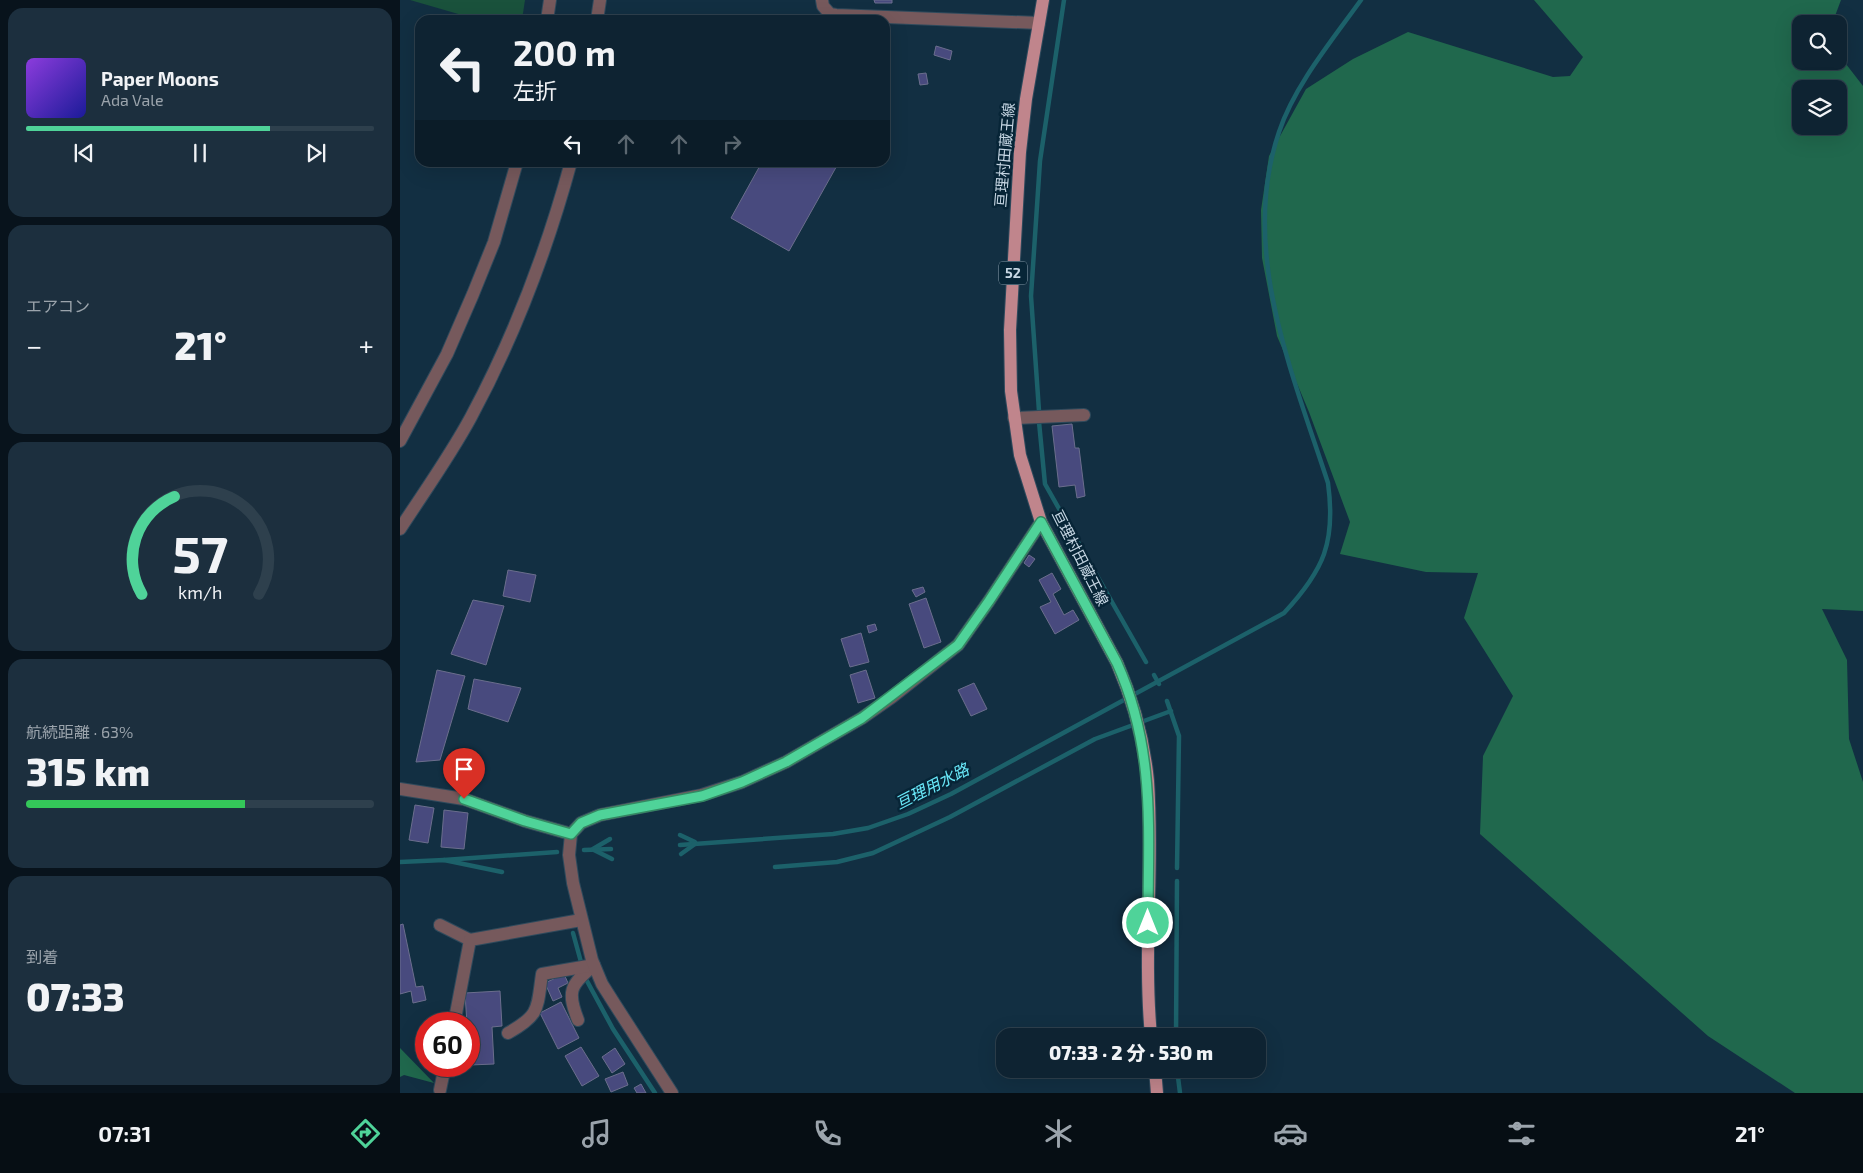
<!DOCTYPE html>
<html lang="ja">
<head>
<meta charset="utf-8">
<style>
	:root { --surface:#0e2332; --page:#1c2f3e; --text:#f1f3f6; --muted:#9ba4ac; --line:#2e404d; --accent:#4fd399 }
	body { margin:0; font-family:"Exo 2","Noto Sans JP",sans-serif; background:var(--page); color:var(--text); height:100vh; display:flex; flex-direction:column; font-size:19px; white-space:nowrap }
	* { box-sizing:border-box; margin:0 }
	p { font-size:16px; color:var(--muted) }
	.icon { flex:none; width:28px; height:28px; fill:none; stroke:currentColor; stroke-width:2; stroke-linecap:round; stroke-linejoin:round }
	.map { position:relative; flex:1; overflow:hidden }
	.panel { display:flex; flex-direction:column; gap:8px; padding:8px; background:#08131c; width:400px }
	.panel>* { flex:none }
	.hud { position:absolute; left:15px; top:15px; width:475px; height:152px; border-radius:15px; box-shadow:0 5px 20px #0002,0 0 0 1px var(--line); background:#0e2332; color:var(--text); overflow:hidden }
	.tools { position:absolute; left:1392px; top:15px; display:grid; gap:10px }
	.tools a { display:grid; place-items:center; width:55px; height:55px; border-radius:10px; background:var(--surface); box-shadow:0 5px 20px #0002,0 0 0 1px var(--line); font-size:25px }
	.speed { position:absolute; left:15px; top:1012px; display:flex; gap:10px; font-size:25px; font-weight:700; text-align:center }
	.speed>* { display:grid; place-content:center; width:65px; height:65px; border-radius:50%; background:var(--surface); box-shadow:0 5px 20px #0002,0 0 0 1px var(--line); line-height:1 }
	.speed .limit { border:8px solid #d22; background:#fff; color:#111 }
	.pin { position:absolute; display:grid; place-items:center; width:42px; height:42px; color:#fff; margin:-51px -21px; border-radius:50% 50% 50% 0; rotate:-45deg; box-shadow:0 0 5px #0007 }
	.pin .icon { rotate:45deg }
	.me { position:absolute; width:55px; margin:-28px; rotate:0deg; stroke-linejoin:round; filter:drop-shadow(0 0 4px #0008) }
	.turn { display:flex; align-items:center; gap:18px; height:105px; padding:0 15px; font-size:22px }
	.turn .icon { width:65px; height:65px; stroke-width:2.5 }
	.turn b { display:block; font-size:35px; line-height:42px }
	.lanes { display:flex; align-items:center; height:48px; padding:0 15px; background:#0003; justify-content:center; gap:25px; direction:ltr }
	.lanes .off { opacity:.35 }
	.big { font-size:38px; font-weight:800; line-height:1.1 }
	.panel .card { flex:1; display:flex; flex-direction:column; justify-content:center; gap:8px; min-width:0; padding:0 18px; border-radius:15px; background:var(--page) }
	.panel .dial { align-items:center; gap:0 }
	.dial svg { height:130px; overflow:visible; fill:none; stroke:var(--line); stroke-width:7; stroke-linecap:round; text-anchor:middle }
	.dial text { fill:var(--text); stroke:none }
	.song { display:flex; align-items:center; gap:15px }
	.cover { width:60px; height:60px; border-radius:8px; background:linear-gradient(135deg,hsl(270 70% 55%),hsl(240 70% 35%)) }
	.played { height:5px; border-radius:2px; background:linear-gradient(90deg,var(--accent) 70%,var(--line) 70%) }
	.keys { display:flex; justify-content:space-around; direction:ltr }
	.heat { display:flex; justify-content:space-between; align-items:center; font-size:28px; direction:ltr }
	.charge { height:8px; border-radius:4px; background:linear-gradient(90deg,#34c759 63%,var(--line) 0) }
	.trip { position:absolute; left:596px; top:1028px; width:270px; height:50px; border-radius:15px; background:var(--surface); box-shadow:0 5px 20px #0002,0 0 0 1px var(--line); font-weight:800; line-height:50px; text-align:center }
	.tab-bar { display:flex; height:80px; justify-content:space-around; align-items:center; background:#060e14; color:var(--muted) }
	.tab-bar .icon { width:35px; height:35px }
	.tab-bar .on { color:var(--accent) }
	.tab-bar b { font-size:22px; color:var(--text) }
	main { display:flex; flex:1; min-height:0 }
	.map>svg:first-child { display:block }
</style>
</head>
<body>
<main>
<section class="panel">
<div class="card">
<div class="song"><i class="cover"></i><div><b>Paper Moons</b><p>Ada Vale</p></div></div>
<div class="played"></div>
<div class="keys"><svg class="icon" aria-label="previous" viewBox="0 0 24 24"><path d="M18 5L8 12l10 7zM5 5v14"/></svg><svg class="icon" aria-label="pause" viewBox="0 0 24 24"><path d="M8 5v14M16 5v14"/></svg><svg class="icon" aria-label="next" viewBox="0 0 24 24"><path d="M6 5l10 7-10 7zM19 5v14"/></svg></div>
</div>
<div class="card"><p>エアコン</p>
<div class="heat"><a>−</a><b class="big">21°</b><a>+</a></div>
</div>
<div class="card dial"><svg viewBox="0 0 100 80">
<path d="M14 69A42 42 0 1 1 86 69"/>
<path d="M14 69A42 42 0 0 1 34 9" stroke="#4fd399"/>
<text x="50" y="56" font-size="32" font-weight="700">57</text>
<text x="50" y="72" font-size="11">km/h</text>
</svg></div>
<div class="card"><p>航続距離 · 63%</p><b class="big">315 km</b><div class="charge"></div></div>
<div class="card"><p>到着</p><b class="big">07:33</b></div>
</section>
<div class="map">
<svg width="1463" height="1093" viewBox="0 0 1463 1093">
	<rect width="100%" height="100%" fill="#122f42"/>
	<polygon fill="#1a523c" points="10,0 125,0 122,20 79,20"/>
	<g fill="#20684d" fill-rule="evenodd">
		<path d="M1134,0H1441L1432,24H1401V61H1439V55L1463,86V611L1422,609L1447,660L1449,739L1463,782V1093H1395L1308,1036L1080,834L1083,756L1113,696L1064,618L1078,573L1026,572L940,554L950,522L909,412L877,336L862,258L861,210L869,156L906,89L953,59L1008,32L1153,77L1170,76L1183,57ZM1401,89H1439V126H1401Z"/>
		<polygon points="0,1048 34,1083 4,1075 0,1077"/>
	</g>
	<g fill="none" stroke-linecap="round" stroke-linejoin="round">
		<g stroke="#1c616a" stroke-width="4.5">
			<polyline points="639,411 631,296 640,161 664,0"/>
			<polyline points="639,422 645,484 746,662"/>
			<polyline points="754,675 759,684"/>
			<polyline points="767,701 779,736 777,868"/>
			<polyline points="280,835 295,842"/>
			<path d="M280,845L433,834L468,828L508,814L551,794L884,613C924,570 936,542 928,483C892,372 839,249 879,132C894,86 933,39 961,0"/>
			<polyline points="193,849 210,839"/>
			<polyline points="184,850 211,849"/>
			<polyline points="194,850 212,859"/>
			<polyline points="281,854 295,844"/>
			<polyline points="44,860 157,852"/>
			<polyline points="0,862 44,860 102,872"/>
			<polyline points="375,867 437,862 473,853 550,817 695,739 771,711"/>
			<polyline points="173,933 181,962"/>
			<polyline points="187,981 213,1029 255,1093"/>
			<polyline points="776,1036 777,881"/>
			<polyline points="777,1069 780,1093"/>
		</g>
	</g>
	<g fill="#484a7e" stroke="#6b6e8d">
		<polygon points="474,0 492,0 492,3 475,3"/>
		<polygon points="536,46 552,51 550,60 534,55"/>
		<polygon points="526,73 528,84 520,85 518,74"/>
		<polygon points="362,162 439,162 389,251 331,218"/>
		<polygon points="672,424 675,448 679,448 685,496 677,498 675,485 659,487 652,426"/>
		<polygon points="629,555 635,559 629,567 624,563"/>
		<polygon points="108,570 136,575 130,602 103,596"/>
		<polygon points="652,573 661,589 653,594 664,615 673,610 679,620 655,634 640,607 651,602 639,580"/>
		<polygon points="523,587 525,592 516,597 512,590"/>
		<polygon points="526,598 541,642 524,648 509,604"/>
		<polygon points="73,600 104,606 86,665 51,654"/>
		<polygon points="475,624 477,630 469,633 467,626"/>
		<polygon points="461,633 469,662 450,667 441,639"/>
		<polygon points="37,670 65,676 40,760 16,762"/>
		<polygon points="466,670 475,698 458,703 450,675"/>
		<polygon points="74,679 121,688 108,722 68,709"/>
		<polygon points="574,683 587,709 571,716 558,690"/>
		<polygon points="15,805 34,808 28,843 9,840"/>
		<polygon points="44,810 68,813 64,849 41,847"/>
		<polygon points="3,924 16,987 23,986 26,1000 13,1003 11,991 0,994 0,925"/>
		<polygon points="164,974 168,983 158,988 162,997 153,1001 145,983"/>
		<polygon points="100,991 102,1026 92,1027 94,1064 70,1065 69,1024 67,1024 65,993"/>
		<polygon points="161,1002 179,1038 158,1049 140,1013"/>
		<polygon points="181,1047 199,1076 182,1086 165,1056"/>
		<polygon points="215,1048 225,1064 212,1073 202,1057"/>
		<polygon points="223,1072 228,1085 211,1092 205,1079"/>
		<polygon points="241,1084 246,1093 237,1093 234,1088"/>
	</g>
	<g fill="none" stroke-linecap="round" stroke-linejoin="round">
		<g stroke="#2f4a5c" stroke-width="14">
			<g id="minor">
				<polyline points="422,0 423,6 430,14 436,15 639,23"/>
				<polyline points="147,20 150,0"/>
				<polyline points="197,20 200,0"/>
				<polyline points="614,418 684,415"/>
				<polyline points="0,441 47,354 73,294 94,242 117,162"/>
				<path d="M0,529C24,492 50,456 71,417C114,337 147,250 171,162"/>
				<polyline points="0,789 64,799 125,821 171,834"/>
				<polyline points="40,925 70,940"/>
				<path d="M178,1020C167,992 170,985 192,967"/>
				<polyline points="54,1024 70,940 181,920"/>
				<path d="M108,1033C140,1015 137,1009 142,974L194,965"/>
				<polyline points="40,1090 45,1066"/>
				<polyline points="272,1093 214,1003 202,984 192,960 173,883 169,855 171,834 181,823 200,815 302,795 342,782 386,762 462,718 492,697 558,645 589,601 641,522"/>
			</g>
		</g>
		<g stroke="#2f4a5c" stroke-width="14">
			<g id="major">
				<path d="M643,0L626,99L620,152L610,330L611,391L620,455L641,522L717,663C733,700 744,741 748,781C754,866 743,951 751,1036"/>
				<polyline points="755,1069 757,1093"/>
			</g>
		</g>
		<use href="#minor" stroke="#76595c" stroke-width="12"/>
		<use href="#major" stroke="#c0858c" stroke-width="12"/>
	</g>
	<g fill="none" stroke-linecap="round" stroke-linejoin="round">
		<g stroke="#338963" stroke-width="12">
			<path id="route" d="M64,799L125,821L171,834L181,823L200,815L302,796L342,782L386,762L462,718L558,645L589,601L641,522L717,663C756,750 748,831 748,923"/>
		</g>
		<use href="#route" stroke="#4fd399" stroke-width="9"/>
	</g>
	<g text-anchor="middle" stroke-width="5" stroke-linejoin="round" paint-order="stroke">
		<rect fill="#072537" stroke="#8da1af" stroke-width="1" x="599" y="261.5" width="28" height="23" rx="4"/>
		<g font-size="14" font-weight="bold" fill="#c6d6e3">
			<text x="613" y="278">52</text>
		</g>
		<g font-size="15" fill="#c6d6e3" stroke="#072537">
			<text transform="translate(605 155) rotate(-85)" y="5">亘理村田蔵王線</text>
			<text transform="translate(680 558) rotate(63)" y="5">亘理村田蔵王線</text>
		</g>
		<g font-size="16" font-style="italic" fill="#6aeafb" stroke="#072537">
			<text transform="translate(532 786) rotate(-27)" y="6">亘理用水路</text>
		</g>
	</g>
</svg>
<div class="tools">
<a><svg class="icon" aria-label="search" viewBox="0 0 24 24"><circle cx="10" cy="10" r="6"/><path d="M15 15l6 6"/></svg></a>
<a><svg class="icon" aria-label="layers" viewBox="0 0 24 24"><path d="M12 4l9 5-9 5-9-5zM3 14l9 5 9-5"/></svg></a>
</div>
<div class="speed"><div class="limit">60</div></div>
<div class="pin" style="left:64px;top:799px;background:#d93025"><svg class="icon" aria-label="arrive" viewBox="0 0 24 24"><path d="M6 21V4h12l-3 4 3 4H6"/></svg></div>
<svg class="me" style="left:748px;top:923px" viewBox="-20 -20 40 40"><circle r="17" fill="#4fd399" stroke="#fff" stroke-width="3"/><path d="M0-11L8 9 0 5-8 9z" fill="#fff"/></svg>
<div class="trip">07:33 · 2 分 · 530 m</div>
<div class="hud">
<div class="turn"><svg class="icon" aria-label="left" viewBox="0 0 24 24"><path d="M17 20v-9H6M10 6l-5 5 5 5"/></svg><div><b>200 m</b>左折</div></div>
<div class="lanes"><svg class="icon" aria-label="left" viewBox="0 0 24 24"><path d="M17 20v-9H6M10 6l-5 5 5 5"/></svg><svg class="icon off" aria-label="ahead" viewBox="0 0 24 24"><path d="M12 20V5M6 11l6-6 6 6"/></svg><svg class="icon off" aria-label="ahead" viewBox="0 0 24 24"><path d="M12 20V5M6 11l6-6 6 6"/></svg><svg class="icon off" aria-label="right" viewBox="0 0 24 24"><path d="M7 20v-9h11M14 6l5 5-5 5"/></svg></div>
</div>
</div>
</main>
<nav class="tab-bar">
<b>07:31</b>
<svg class="icon on" aria-label="directions" viewBox="0 0 24 24"><path d="M12 3l9 9-9 9-9-9zM9 14v-3h6M13 9l2 2-2 2"/></svg>
<svg class="icon" aria-label="music" viewBox="0 0 24 24"><path d="M9 18V5l10-2v13"/><circle cx="6" cy="18" r="3"/><circle cx="16" cy="16" r="3"/></svg>
<svg class="icon" aria-label="phone" viewBox="0 0 24 24"><path d="M5 4h4l2 5-3 2q2 4 5 5l2-3 5 2v4C11 20 4 13 5 4z"/></svg>
<svg class="icon" aria-label="climate" viewBox="0 0 24 24"><path d="M12 3v18M4 7l16 10M4 17L20 7"/></svg>
<svg class="icon" aria-label="car" viewBox="0 0 24 24"><path d="M5 17H2v-5l4-1 3-4h7l3 4 3 1v5h-3M9 17h6M6 11h13"/><circle cx="7" cy="17" r="2"/><circle cx="17" cy="17" r="2"/></svg>
<svg class="icon" aria-label="filters" viewBox="0 0 24 24"><path d="M4 7h16M4 17h16"/><circle cx="9" cy="7" r="2"/><circle cx="15" cy="17" r="2"/></svg>
<b>21°</b>
</nav>
</body>
</html>
